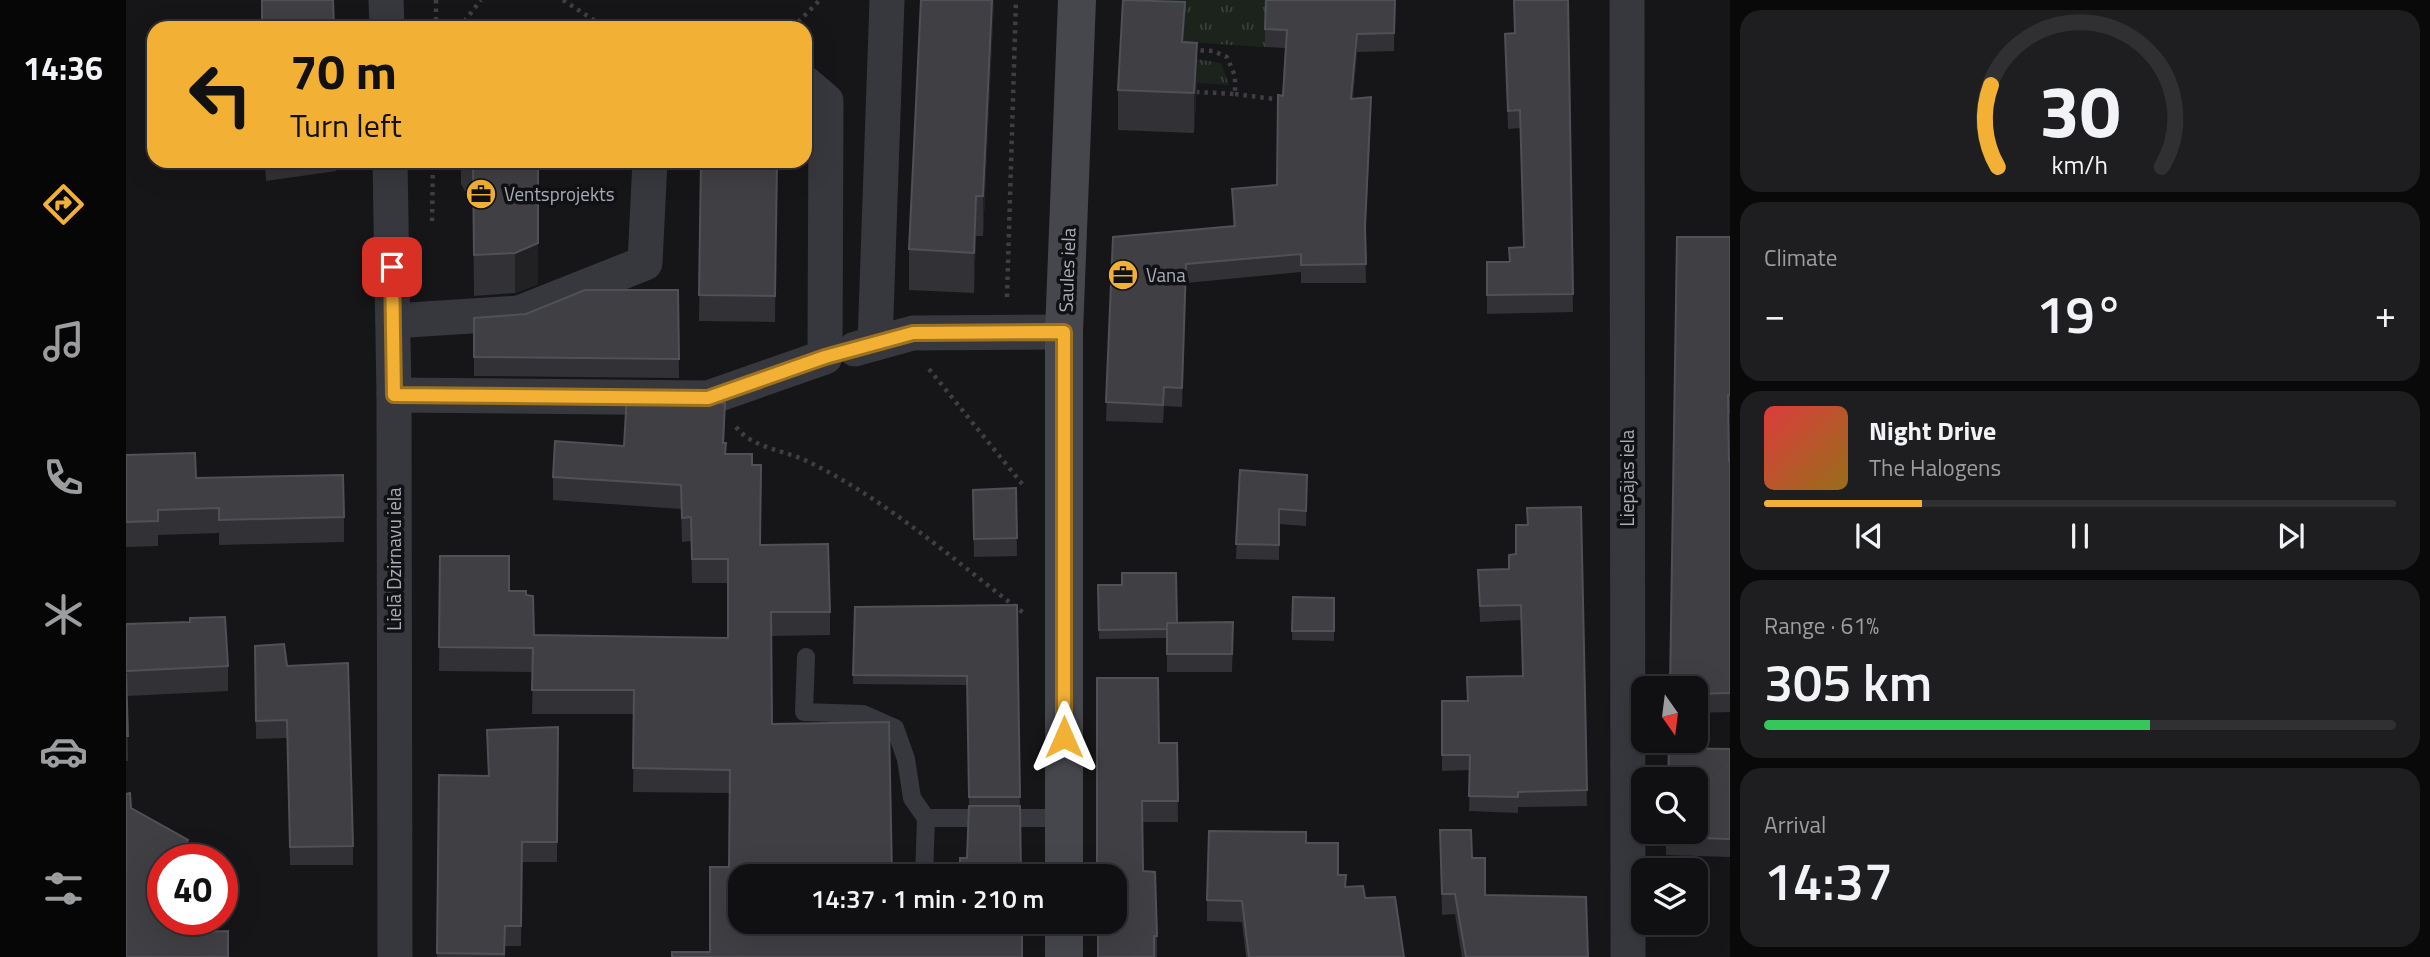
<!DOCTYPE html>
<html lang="en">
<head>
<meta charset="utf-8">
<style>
	:root { --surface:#101012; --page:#1e1e20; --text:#f1f3f6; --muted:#9c9d9f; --line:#303032; --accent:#f2b134 }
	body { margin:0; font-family:"Titillium Web",sans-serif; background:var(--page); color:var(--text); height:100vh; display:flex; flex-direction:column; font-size:26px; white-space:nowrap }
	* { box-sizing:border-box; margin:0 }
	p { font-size:23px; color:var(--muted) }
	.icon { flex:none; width:38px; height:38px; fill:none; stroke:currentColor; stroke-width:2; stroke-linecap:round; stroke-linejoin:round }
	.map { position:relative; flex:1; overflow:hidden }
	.panel { display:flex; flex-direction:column; gap:10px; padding:10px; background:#09090a; width:700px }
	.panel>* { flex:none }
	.top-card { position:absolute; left:21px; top:21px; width:665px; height:147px; border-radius:21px; box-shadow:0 7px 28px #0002,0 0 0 2px var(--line); background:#f2b134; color:#111; overflow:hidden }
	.needle { width:46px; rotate:166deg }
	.tools { position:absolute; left:1505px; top:676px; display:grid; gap:14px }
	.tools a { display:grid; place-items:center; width:77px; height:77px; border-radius:14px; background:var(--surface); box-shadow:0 7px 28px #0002,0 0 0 2px var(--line); font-size:35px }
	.speed { position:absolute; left:21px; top:844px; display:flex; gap:14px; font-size:35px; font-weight:700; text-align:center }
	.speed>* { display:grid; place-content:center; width:91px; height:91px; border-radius:50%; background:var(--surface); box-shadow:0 7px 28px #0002,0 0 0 2px var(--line); line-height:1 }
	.speed .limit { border:10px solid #d22; background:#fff; color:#111 }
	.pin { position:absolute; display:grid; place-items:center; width:60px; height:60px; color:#fff; margin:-30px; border-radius:14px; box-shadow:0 4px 10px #0006 }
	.me { position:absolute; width:77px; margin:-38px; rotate:0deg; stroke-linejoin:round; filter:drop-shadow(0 0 5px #0008) }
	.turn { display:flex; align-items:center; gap:24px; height:147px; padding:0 28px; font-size:32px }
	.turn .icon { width:91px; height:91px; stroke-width:2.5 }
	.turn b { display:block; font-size:49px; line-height:60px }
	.big { font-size:52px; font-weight:600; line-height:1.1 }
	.panel .widget { flex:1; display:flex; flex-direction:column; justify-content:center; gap:10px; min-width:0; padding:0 24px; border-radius:21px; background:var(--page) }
	.panel .dial { align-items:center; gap:0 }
	.dial svg { height:182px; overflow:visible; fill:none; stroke:var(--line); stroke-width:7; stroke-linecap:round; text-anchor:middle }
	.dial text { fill:var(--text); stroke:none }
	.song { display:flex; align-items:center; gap:21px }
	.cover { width:84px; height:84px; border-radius:10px; background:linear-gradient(135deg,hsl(0 70% 55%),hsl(40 70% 35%)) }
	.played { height:7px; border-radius:4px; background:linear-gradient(90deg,var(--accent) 25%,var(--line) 25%) }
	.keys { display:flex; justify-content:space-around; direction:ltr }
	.heat { display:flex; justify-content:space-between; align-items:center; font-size:38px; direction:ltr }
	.charge { height:10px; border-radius:5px; background:linear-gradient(90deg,#34c759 61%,var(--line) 0) }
	.trip { position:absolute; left:602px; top:864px; width:399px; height:70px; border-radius:21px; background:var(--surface); box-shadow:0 7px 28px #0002,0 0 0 2px var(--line); font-weight:600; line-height:70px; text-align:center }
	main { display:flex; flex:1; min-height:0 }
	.dock { display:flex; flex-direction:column; width:126px; justify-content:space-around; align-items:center; background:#060607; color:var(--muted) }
	.dock .icon { width:49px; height:49px }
	.dock .current { color:var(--accent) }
	.dock b { font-size:32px; color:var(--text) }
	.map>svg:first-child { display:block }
</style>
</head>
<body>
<main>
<nav class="dock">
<b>14:36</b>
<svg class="icon current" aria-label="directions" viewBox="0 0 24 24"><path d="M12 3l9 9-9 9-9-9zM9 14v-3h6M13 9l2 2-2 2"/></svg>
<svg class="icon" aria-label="music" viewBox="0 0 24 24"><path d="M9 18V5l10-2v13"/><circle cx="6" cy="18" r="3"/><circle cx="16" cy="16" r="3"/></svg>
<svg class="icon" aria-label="phone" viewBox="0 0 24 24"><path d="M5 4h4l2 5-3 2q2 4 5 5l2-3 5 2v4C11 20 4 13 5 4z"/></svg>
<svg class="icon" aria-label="climate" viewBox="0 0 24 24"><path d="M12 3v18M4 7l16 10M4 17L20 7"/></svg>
<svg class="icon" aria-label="car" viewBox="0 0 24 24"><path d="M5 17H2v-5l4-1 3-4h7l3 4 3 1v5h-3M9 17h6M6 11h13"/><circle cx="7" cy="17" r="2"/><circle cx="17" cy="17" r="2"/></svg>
<svg class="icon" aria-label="filters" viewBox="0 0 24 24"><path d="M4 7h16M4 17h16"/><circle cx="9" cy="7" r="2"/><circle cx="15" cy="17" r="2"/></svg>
</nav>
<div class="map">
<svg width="1604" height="957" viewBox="0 0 1604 957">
	<defs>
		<pattern id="grass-tufts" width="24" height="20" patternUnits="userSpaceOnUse" patternTransform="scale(1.75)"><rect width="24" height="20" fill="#1c231d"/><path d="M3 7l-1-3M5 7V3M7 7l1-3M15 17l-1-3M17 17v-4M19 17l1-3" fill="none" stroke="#3a403c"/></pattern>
	</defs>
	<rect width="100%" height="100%" fill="#161618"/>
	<g fill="url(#grass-tufts)">
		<polygon points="999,0 1141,0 1139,47 1059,42"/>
		<polygon points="1058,57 1095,63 1103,85 1057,82"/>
	</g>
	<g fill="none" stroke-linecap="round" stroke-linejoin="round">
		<g stroke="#3d3f44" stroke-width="4.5" stroke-dasharray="3.5 5" stroke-linecap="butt">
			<polyline points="310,0 310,28"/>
			<polyline points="437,0 480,28"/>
			<polyline points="333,28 355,0"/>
			<polyline points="666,28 694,0"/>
			<polyline points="1066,50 1087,51 1101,57 1109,76 1109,94 1071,92"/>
			<polyline points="1109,94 1156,100"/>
			<polyline points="306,221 307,161"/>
			<polyline points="881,297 890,0"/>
			<polyline points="803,369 897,485"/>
			<path d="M610,427C627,449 660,450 685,463C762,501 830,562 899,614"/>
		</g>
		<g stroke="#37383d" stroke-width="18">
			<polyline points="680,657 678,712 737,714 769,728 780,759 786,798 800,818"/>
			<polyline points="798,877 800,818 938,818"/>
		</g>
		<g stroke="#37383d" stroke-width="35">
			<polyline points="260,0 261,28"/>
			<polyline points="1501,0 1502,957"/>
			<polyline points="264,161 268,395 269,957"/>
			<polyline points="267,321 393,313 519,263 524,161"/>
			<polyline points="749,343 761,0"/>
			<polyline points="729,349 787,333 938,332"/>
			<polyline points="268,395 582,398 699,357 700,101 679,83"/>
		</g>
		<g stroke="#45474d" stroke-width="38">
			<polyline points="938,877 938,332 951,0"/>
			<polyline points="938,957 938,922"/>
		</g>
	</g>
	<g fill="#323236">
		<polygon points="868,0 857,236 850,236 848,293 783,290 783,249"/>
		<polygon points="1269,0 1268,51 1231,52 1227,99 1245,116 1239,238 1240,283 1175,283 1175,272 1060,283 1056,407 1038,406 1037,423 980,421 987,237 1107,226 1106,189 1151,185 1159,48 1139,47 1139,29"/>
		<polygon points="1442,0 1447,312 1361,314 1361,262 1383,262 1383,248 1398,247 1394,128 1382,129 1379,34 1389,33"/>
		<polygon points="1059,42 1071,84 1068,133 992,130 992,90"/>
		<polygon points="139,161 210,161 210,171 140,181"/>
		<polygon points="335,161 412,161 412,284 389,293 348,296 347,206 335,184"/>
		<polygon points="575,161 651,161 649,322 573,321"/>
		<polygon points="1604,237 1604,414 1602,414 1603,461 1604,461 1604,712 1570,713 1570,688"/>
		<polygon points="552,290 553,378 348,376 348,318 400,314"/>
		<polygon points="553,401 599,427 598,443 600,454 626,465 634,545 704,612 704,635 645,636 614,877 896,957 546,957 584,952 603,867 603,793 507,792 508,714 406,714 407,672 313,671 314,556 383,591 400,595 408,635 602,638 602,583 566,583 565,541 556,542 555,509 427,500 427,477 498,446"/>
		<polygon points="0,455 70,478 218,517 218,542 93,545 93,533 32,535 32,546 0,547"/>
		<polygon points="1114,470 1181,490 1180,526 1153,524 1153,560 1110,559"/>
		<polygon points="890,488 891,556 848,557 847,490"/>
		<polygon points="1455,507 1461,806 1392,807 1392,813 1343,811 1344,770 1316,771 1316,701 1342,701 1397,676 1395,620 1354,622 1352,570 1383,569 1383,555 1390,554 1401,525"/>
		<polygon points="972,585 996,585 1051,623 1107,641 1106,672 1041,672 1041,638 973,639"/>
		<polygon points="1167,597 1208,598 1208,641 1166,640"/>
		<polygon points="891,605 895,877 841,858 843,807 841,685 727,684 729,607"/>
		<polygon points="0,624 102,666 102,691 1,696 2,761 0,761"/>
		<polygon points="129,646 161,666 227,846 227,865 164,865 161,738 130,739"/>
		<polygon points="432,727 431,862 396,862 395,946 379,946 379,957 311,957 313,775 362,776 361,730"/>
		<polygon points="1033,743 1051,743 1052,822 1017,822 1017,871 1031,936 1031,957 972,957 989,877"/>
		<polygon points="1604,749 1604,857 1540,855 1540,831"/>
		<polygon points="1314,830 1346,858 1359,895 1462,957 1336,957 1329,914 1316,915"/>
		<polygon points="1180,843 1212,875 1220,887 1239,898 1278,957 1120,957 1116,922 1081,921 1081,900"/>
	</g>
	<g fill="#212124">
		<polygon points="866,0 868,0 857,236 857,196"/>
		<polygon points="1059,2 1059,42 1056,42"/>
		<polygon points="1231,34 1231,52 1225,117 1225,99"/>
		<polygon points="1071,43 1071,84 1068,133 1068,93"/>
		<polygon points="1245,97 1245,116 1239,245 1239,227"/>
		<polygon points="850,196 850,236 848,293 848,253"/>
		<polygon points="412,243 412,284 389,293 389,253"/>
		<polygon points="1060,264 1060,283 1056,407 1056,388"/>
		<polygon points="599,403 599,427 597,466 597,443"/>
		<polygon points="62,840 62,859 52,859"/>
	</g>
	<g fill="#3f3f44" stroke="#4f5156" stroke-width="2">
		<polygon points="136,0 207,0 208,28 136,28"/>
		<polygon points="795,0 866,0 857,196 850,196 848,253 783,249"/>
		<polygon points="997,0 1059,2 1056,42 1071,43 1068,93 992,90"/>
		<polygon points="1140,0 1269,0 1268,33 1231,34 1225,99 1245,97 1239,227 1240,264 1175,265 1175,254 1060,264 1056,388 1038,387 1037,405 980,402 987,237 1109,226 1106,189 1151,185 1152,95 1157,96 1161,30 1139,29"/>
		<polygon points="1388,0 1442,0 1447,294 1361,295 1361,262 1384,262 1383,248 1398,247 1394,110 1382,111 1379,34 1389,33"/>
		<rect x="347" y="24" width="65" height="4"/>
		<polygon points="345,161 412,161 412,243 389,253 348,255 347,165"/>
		<polygon points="575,161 651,161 649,296 573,295"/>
		<polygon points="1551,237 1604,237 1604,395 1602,395 1603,461 1604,461 1604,693 1570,694 1570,688 1544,688"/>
		<polygon points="459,290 552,290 553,359 348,357 348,318 400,314"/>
		<polygon points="501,394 553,394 553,401 599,403 597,443 600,443 599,454 626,454 626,465 635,465 634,545 702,544 704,612 645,612 646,724 763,722 766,877 614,877 614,922 896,922 896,957 546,957 546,952 584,952 584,867 603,867 604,770 507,768 508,690 406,690 407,648 313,647 314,556 383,556 383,591 400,591 400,595 407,596 408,635 602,638 602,559 566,559 565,517 556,518 555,485 427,477 429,441 498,446"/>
		<polygon points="69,453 70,478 217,475 218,517 93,520 93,508 32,510 32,521 0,522 0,455"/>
		<polygon points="1114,470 1181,475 1180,511 1153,509 1153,545 1110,544"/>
		<polygon points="890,488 891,538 848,539 847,490"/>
		<polygon points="1455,507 1461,790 1392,792 1392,797 1343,796 1344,755 1316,755 1316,701 1342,701 1341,677 1397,676 1395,605 1354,606 1352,570 1383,569 1383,555 1390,554 1390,525 1402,525 1401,508"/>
		<polygon points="996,573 1050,573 1051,623 1041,623 1041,629 973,630 972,585 996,585"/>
		<polygon points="1167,597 1208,598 1208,631 1166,631"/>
		<polygon points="891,605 894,797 843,797 841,676 727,675 729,607"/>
		<polygon points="99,617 102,666 0,671 0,624 64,622 64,618"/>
		<polygon points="1107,622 1106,654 1041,654 1041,623"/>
		<polygon points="158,644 161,666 222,663 227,846 164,847 161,720 130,721 129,646"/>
		<polygon points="0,673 2,736 0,736"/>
		<polygon points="971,678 1032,678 1033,743 1051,743 1052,801 1016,801 1017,871 1029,872 1031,936 1028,936 1028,957 972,957 972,922 989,922 989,877 971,877"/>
		<polygon points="432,727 431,842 396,842 395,926 379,926 378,954 311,953 313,775 363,776 361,730"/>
		<polygon points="1543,748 1604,749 1604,839 1540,837 1540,831 1570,831 1570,779 1542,779"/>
		<polygon points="4,793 5,808 62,840 52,859 37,859 37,919 74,919 74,932 102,931 102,957 0,957 0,794"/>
		<polygon points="843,806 894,806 895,877 834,877 834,858 841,858"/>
		<polygon points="1314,830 1345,830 1346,858 1359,858 1359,895 1460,897 1462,957 1340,957 1329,894 1316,894"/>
		<polygon points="1083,831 1180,832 1180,843 1212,843 1212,875 1220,875 1219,887 1237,886 1239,898 1269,897 1278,957 1123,957 1116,901 1081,900"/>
	</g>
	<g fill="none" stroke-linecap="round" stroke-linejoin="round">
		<g stroke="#9d7322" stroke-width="18">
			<polyline id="route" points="266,267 268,395 582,398 699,357 787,333 938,332 938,737"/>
		</g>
		<use href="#route" stroke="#f2b134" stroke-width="12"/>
	</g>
	<defs>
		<g id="office-disc" transform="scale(1.575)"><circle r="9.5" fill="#f2b134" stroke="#111113"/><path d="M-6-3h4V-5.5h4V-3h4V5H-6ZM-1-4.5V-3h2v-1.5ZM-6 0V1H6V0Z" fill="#111"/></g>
	</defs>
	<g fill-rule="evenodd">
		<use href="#office-disc" x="355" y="194"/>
		<use href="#office-disc" x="997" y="275"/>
	</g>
	<g text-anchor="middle" stroke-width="7" stroke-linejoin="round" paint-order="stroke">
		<g font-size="19" fill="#a8adb8" stroke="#111113" text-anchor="start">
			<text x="378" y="201">Ventsprojekts</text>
			<text x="1020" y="282">Vana</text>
		</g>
		<g font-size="19" fill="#a8adb8" stroke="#111113">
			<text transform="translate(941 270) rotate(-88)" y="7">Saules iela</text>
			<text transform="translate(1501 478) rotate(-90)" y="7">Liepājas iela</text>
			<text transform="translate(268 559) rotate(-90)" y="7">Lielā Dzirnavu iela</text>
		</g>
	</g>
</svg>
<div class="tools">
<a><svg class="needle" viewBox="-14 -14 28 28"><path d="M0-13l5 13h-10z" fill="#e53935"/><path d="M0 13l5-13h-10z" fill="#9c9d9f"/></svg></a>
<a><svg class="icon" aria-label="search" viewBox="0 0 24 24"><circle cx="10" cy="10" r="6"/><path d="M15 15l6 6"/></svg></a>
<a><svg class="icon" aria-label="layers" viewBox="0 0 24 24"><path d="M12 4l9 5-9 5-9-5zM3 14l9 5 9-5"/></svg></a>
</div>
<div class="speed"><div class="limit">40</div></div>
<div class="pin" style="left:266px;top:267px;background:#d93025"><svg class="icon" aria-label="arrive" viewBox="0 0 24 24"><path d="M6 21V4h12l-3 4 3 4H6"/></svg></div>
<svg class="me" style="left:938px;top:737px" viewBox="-20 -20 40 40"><path d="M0-17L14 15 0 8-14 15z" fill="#f2b134" stroke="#fff" stroke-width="4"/></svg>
<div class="trip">14:37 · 1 min · 210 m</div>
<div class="top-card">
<div class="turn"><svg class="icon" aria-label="left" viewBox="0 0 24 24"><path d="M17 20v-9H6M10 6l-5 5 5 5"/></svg><div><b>70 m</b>Turn left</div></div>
</div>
</div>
<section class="panel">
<div class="widget dial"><svg viewBox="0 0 100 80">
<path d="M14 69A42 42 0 1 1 86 69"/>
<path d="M14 69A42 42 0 0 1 11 33" stroke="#f2b134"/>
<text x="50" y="56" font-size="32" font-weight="700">30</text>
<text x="50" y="72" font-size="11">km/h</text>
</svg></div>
<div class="widget"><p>Climate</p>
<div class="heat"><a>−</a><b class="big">19°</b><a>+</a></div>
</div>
<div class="widget">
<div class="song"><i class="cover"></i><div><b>Night Drive</b><p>The Halogens</p></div></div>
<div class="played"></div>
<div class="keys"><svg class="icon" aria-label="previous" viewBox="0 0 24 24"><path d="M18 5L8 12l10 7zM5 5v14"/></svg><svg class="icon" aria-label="pause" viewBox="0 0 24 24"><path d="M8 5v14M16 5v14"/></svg><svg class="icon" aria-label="next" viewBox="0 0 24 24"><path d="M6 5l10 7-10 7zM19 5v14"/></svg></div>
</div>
<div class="widget"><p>Range · 61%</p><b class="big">305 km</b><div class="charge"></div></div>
<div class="widget"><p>Arrival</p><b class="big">14:37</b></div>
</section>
</main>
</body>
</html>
